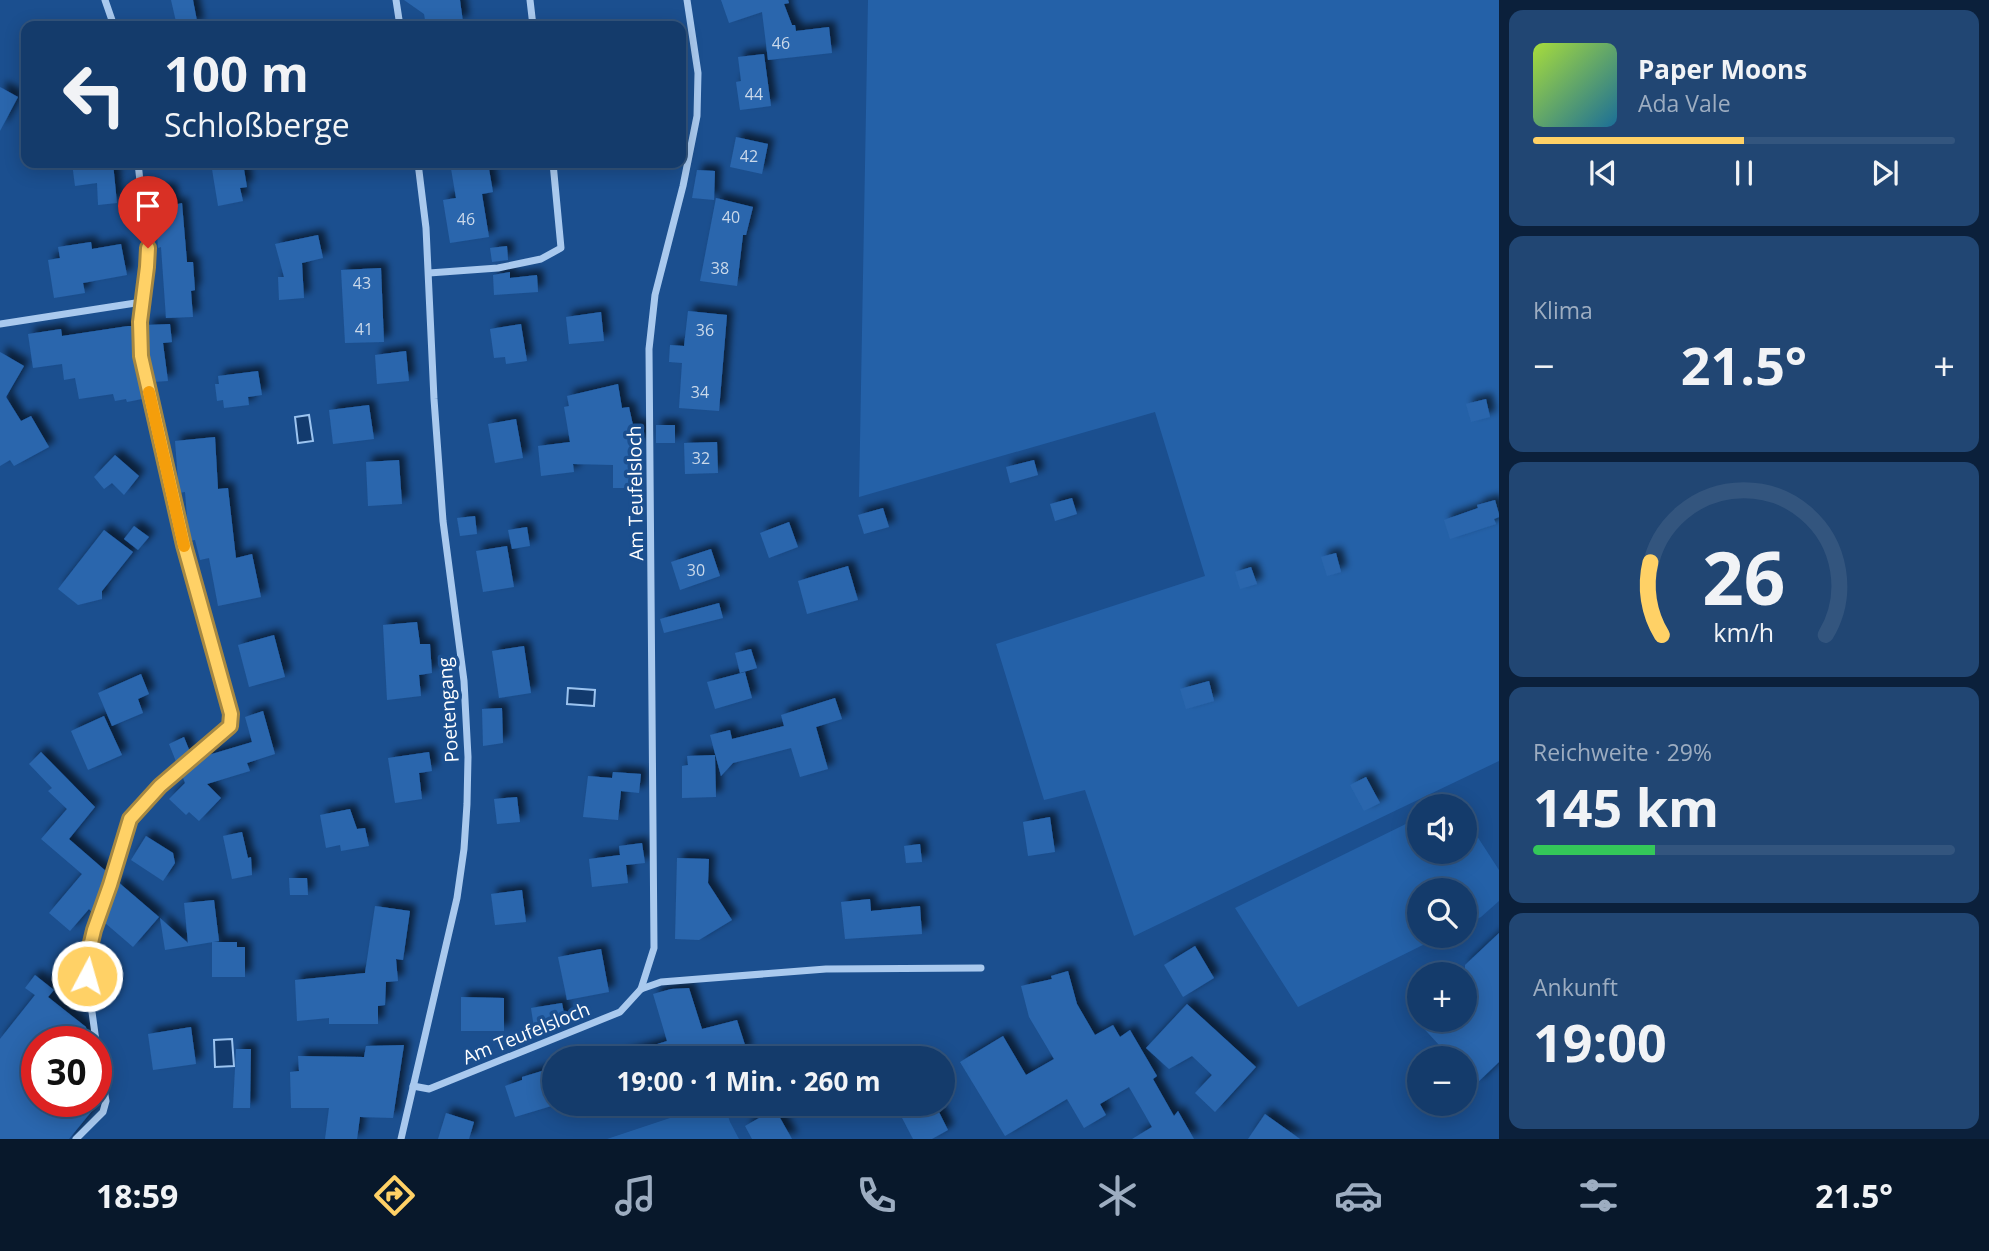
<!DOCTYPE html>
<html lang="de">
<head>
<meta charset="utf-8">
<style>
	:root { --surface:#143b6b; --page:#214673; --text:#f1f3f6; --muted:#9dadc1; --line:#33557e; --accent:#ffd166 }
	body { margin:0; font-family:"Open Sans",sans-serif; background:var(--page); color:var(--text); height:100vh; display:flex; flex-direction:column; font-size:26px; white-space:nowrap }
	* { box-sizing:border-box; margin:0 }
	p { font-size:23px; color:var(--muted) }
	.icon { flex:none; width:38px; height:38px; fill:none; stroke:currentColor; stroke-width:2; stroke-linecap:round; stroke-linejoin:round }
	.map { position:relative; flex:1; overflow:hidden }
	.details { display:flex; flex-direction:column; gap:10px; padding:10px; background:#0b203b; width:490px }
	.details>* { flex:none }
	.top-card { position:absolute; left:21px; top:21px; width:665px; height:147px; border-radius:14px; box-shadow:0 4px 18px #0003,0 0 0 2px var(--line); background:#143b6b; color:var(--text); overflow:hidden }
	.buttons { position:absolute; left:1407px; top:794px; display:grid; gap:14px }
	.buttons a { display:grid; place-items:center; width:70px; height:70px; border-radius:50%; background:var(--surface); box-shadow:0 4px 18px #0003,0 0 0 2px var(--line); font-size:35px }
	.speed { position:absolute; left:21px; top:1026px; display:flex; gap:14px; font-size:35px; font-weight:700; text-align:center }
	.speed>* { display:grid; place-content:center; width:91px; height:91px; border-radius:50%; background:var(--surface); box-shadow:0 4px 18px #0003,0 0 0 2px var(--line); line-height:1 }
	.speed .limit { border:10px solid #d22; background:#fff; color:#111 }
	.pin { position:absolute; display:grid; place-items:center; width:60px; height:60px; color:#fff; margin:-72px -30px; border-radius:50% 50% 50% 0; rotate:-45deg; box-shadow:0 0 7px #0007 }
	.pin .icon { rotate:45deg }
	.me { position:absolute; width:77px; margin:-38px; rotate:6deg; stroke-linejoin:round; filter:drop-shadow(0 0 5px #0008) }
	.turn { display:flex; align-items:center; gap:24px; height:147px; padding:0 28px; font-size:32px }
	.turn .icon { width:91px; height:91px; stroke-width:2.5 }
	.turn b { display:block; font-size:49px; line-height:60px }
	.big { font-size:52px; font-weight:700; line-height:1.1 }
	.details .widget { flex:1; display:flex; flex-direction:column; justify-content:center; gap:10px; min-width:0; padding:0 24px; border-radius:14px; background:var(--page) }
	.details .dial { align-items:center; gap:0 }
	.dial svg { height:182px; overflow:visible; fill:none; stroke:var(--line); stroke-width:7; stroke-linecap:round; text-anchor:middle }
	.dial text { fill:var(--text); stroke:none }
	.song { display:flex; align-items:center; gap:21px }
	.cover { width:84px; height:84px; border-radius:10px; background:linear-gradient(135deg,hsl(80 70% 55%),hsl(200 70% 35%)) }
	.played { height:7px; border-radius:4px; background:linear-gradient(90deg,var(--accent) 50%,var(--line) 50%) }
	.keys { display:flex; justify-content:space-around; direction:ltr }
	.heat { display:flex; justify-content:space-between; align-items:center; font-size:38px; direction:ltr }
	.charge { height:10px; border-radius:5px; background:linear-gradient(90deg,#34c759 29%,var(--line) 0) }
	.trip { position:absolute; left:542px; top:1046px; width:413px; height:70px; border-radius:35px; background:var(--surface); box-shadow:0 4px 18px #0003,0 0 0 2px var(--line); font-weight:700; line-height:70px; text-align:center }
	.dock { display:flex; height:112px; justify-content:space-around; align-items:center; background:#08182b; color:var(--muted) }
	.dock .icon { width:49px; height:49px }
	.dock .active { color:var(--accent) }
	.dock b { font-size:32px; color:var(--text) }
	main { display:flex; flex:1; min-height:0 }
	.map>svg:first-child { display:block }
</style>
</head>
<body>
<main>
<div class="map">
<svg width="1499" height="1139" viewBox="0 0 1499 1139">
	<defs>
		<filter id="shadow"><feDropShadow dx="6" dy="-6" stdDeviation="3.5" flood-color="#0009"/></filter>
	</defs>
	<rect width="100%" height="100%" fill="#1b4f8f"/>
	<g fill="#2461a8">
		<polygon points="868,0 1499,0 1499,761 1134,936 1085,790 1044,800 996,644 1205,576 1155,412 859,497"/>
		<polygon points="1418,818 1419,852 1465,852 1465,827 1475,833 1499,870 1499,901 1481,917 1465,925 1465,891 1419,891 1419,936 1441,936 1298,1007 1235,908"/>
		<polygon points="712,1104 724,1104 730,1122 739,1139 607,1139"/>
	</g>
	<g fill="#123a6d" stroke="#9cc4f0" stroke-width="2">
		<polygon points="309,415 313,441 298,443 295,417"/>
		<polygon points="568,688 595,690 594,706 567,704"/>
		<polygon points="232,1039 234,1066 215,1067 214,1040"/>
	</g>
	<g fill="#2a66ad" filter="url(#shadow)">
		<polygon points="171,0 193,0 198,26 177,26"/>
		<polygon points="404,0 460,0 463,22 426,26 424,14"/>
		<polygon points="721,0 788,0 789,3 784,4 792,25 795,25 796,31 829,27 832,53 768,60 762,12 729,23"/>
		<polygon points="764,54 771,106 740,110 736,82 741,81 738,57"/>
		<polygon points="0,87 18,97 0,131"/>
		<polygon points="736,137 768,144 762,174 730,167"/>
		<polygon points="72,163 113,163 117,203 98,205 97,183 75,186"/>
		<polygon points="211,163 243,163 247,187 240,188 243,201 218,206"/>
		<polygon points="450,163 488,163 493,192 482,194 489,237 450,243 443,200 456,198"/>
		<polygon points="697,170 715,171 714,200 692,198"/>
		<polygon points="170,188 174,205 182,203 187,262 193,262 195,290 191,291 193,317 166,318 161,247 158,248 155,211 150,193"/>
		<polygon points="716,198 753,207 746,235 743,235 737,286 700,281"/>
		<polygon points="318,235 323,258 302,263 304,298 279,300 278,277 284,277 275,244"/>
		<polygon points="91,242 92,249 121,244 127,275 83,283 85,293 54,298 48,260 60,258 58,247"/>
		<polygon points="507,246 508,260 492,262 490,248"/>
		<polygon points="381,268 384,342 345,343 341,270"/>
		<polygon points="510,272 510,278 537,275 538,292 494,295 493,275"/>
		<polygon points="688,311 727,315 719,411 679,408 682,363 669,362 670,345 684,346"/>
		<polygon points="601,312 604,341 569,344 566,317"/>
		<polygon points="170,324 172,342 163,343 168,381 153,382 147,355 147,325"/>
		<polygon points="521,324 527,361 506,364 505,357 494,358 490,329"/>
		<polygon points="128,326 135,326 135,356 142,399 127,402 126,399 115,401 113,394 79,399 75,378 64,380 62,364 33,368 28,334 61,329 62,336"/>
		<polygon points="406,351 409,381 377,384 375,355"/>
		<polygon points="0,352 24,366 6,397 21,421 31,416 49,447 14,466 10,460 0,466"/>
		<polygon points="258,371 262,395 248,397 249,405 224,408 223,400 217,401 215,384 219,384 218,376"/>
		<polygon points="618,384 622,408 629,407 633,425 644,425 644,443 631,443 631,488 613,488 613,465 573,464 574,472 541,476 538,446 570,442 564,407 569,406 567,396"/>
		<polygon points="1486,399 1490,417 1471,422 1466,404"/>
		<polygon points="369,405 374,439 333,444 329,410"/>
		<polygon points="516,419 523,458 495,463 488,424"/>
		<rect x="656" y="425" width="19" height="18"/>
		<polygon points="215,437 218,489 228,488 236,558 252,554 261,597 218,606 209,558 200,560 195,540 189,541 185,492 179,493 175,441"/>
		<polygon points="717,442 718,473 685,474 684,443"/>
		<polygon points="115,455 139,476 124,495 112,483 104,489 94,477"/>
		<polygon points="399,460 402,504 368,506 366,462"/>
		<polygon points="1034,460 1038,475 1010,483 1006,467"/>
		<polygon points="1072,498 1077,514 1055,521 1050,504"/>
		<polygon points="1495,500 1499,514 1499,517 1494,519 1496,524 1450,539 1444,520 1478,508 1477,505"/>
		<polygon points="883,508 889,527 864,534 858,515"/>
		<polygon points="475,516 477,534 460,536 457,518"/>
		<polygon points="789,522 798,547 769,558 760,533"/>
		<polygon points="134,526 149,537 138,550 124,539"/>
		<polygon points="527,527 530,546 512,549 508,530"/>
		<polygon points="104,530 133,552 102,591 102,599 78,605 58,589"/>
		<polygon points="507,546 514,587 483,592 476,551"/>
		<polygon points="711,549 720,576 680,590 671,562"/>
		<polygon points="1336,553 1341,572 1327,576 1321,557"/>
		<polygon points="848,566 858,600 807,614 798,581"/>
		<polygon points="1251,567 1257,584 1240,589 1235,572"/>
		<polygon points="719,603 723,618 664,633 660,619"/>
		<polygon points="417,622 420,644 430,644 432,673 419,675 421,696 387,700 383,625"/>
		<polygon points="274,635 285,677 249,687 238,645"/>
		<polygon points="524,646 531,693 499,698 492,651"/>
		<polygon points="751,649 757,668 740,673 735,653"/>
		<polygon points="745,672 752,698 715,709 707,682"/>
		<polygon points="141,674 149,694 138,699 143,713 112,726 98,693"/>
		<polygon points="1209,681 1214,701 1186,709 1180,689"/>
		<polygon points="835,698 842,719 816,727 828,769 800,777 791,748 733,763 721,776 710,735 730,730 732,739 784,726 781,715"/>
		<polygon points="502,708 503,743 483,746 482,709"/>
		<polygon points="263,711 275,754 247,763 250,771 207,784 221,798 199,821 189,812 186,815 169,799 185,783 182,775 205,756 252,742 245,717"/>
		<polygon points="104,716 122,755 88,770 71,731"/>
		<polygon points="184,737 190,752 177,764 169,744"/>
		<polygon points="41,752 95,807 69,839 107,872 94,914 89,909 70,931 49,913 82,874 41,839 67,809 48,791 52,788 29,764"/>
		<polygon points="429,752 432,771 419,773 422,799 395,803 388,758"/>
		<polygon points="715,755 716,797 682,798 682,766 688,765 687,756"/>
		<polygon points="613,772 641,774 639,793 621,791 618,820 583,817 588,776 612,778"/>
		<polygon points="1366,777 1380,803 1364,811 1350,785"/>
		<polygon points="517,797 520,822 497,824 494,799"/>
		<polygon points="350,809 357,829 365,828 369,846 341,851 340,845 326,848 320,815"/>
		<polygon points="1050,817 1055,852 1028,856 1023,822"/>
		<polygon points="242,832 248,858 251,857 252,875 232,879 223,836"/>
		<polygon points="146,836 173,853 175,863 163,881 131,860"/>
		<polygon points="642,843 645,863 626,865 628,883 592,887 589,859 620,855 619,846"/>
		<polygon points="920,844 922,862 906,863 904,846"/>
		<polygon points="677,858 709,859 708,883 732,920 699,940 675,939"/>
		<polygon points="289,878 307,878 308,895 290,895"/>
		<polygon points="117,881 159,917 133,947 104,922"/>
		<polygon points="522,890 526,922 495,925 491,894"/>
		<polygon points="870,899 871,911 920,906 922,934 845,939 841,902"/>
		<polygon points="214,900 219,941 165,950 160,918 188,943 184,903"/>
		<polygon points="375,906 410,911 403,960 396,959 398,981 386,982 385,1005 378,1006 378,1024 329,1024 329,1018 297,1021 295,980 365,973"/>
		<polygon points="1499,933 1499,1062 1476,1084 1465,1073 1465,1059 1452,1059 1416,1020 1465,1020 1465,965"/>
		<polygon points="212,942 237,942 237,947 245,947 245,977 212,977"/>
		<polygon points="1195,946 1214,978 1183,997 1164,965"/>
		<polygon points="601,949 609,992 567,1000 558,957"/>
		<polygon points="1068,971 1077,1004 1095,1035 1113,1025 1120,1037 1130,1030 1157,1076 1153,1079 1174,1116 1178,1111 1194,1139 1132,1139 1152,1127 1129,1087 1100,1104 1106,1115 1084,1128 1067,1099 1005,1136 960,1062 1003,1036 1026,1075 1054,1059 1029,1017 1021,986 1052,979 1051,976"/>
		<polygon points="35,975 54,990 48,997 86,1027 88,1041 37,1041 37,1101 100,1101 69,1139 0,1139 0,1039 35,995 25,988"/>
		<polygon points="689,988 702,1029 737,1020 747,1051 729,1059 622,1059 622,1055 667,1041 653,994 671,989"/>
		<polygon points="461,997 504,998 504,1031 461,1031"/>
		<polygon points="562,1003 566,1023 534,1028 531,1008"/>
		<polygon points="1187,1004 1256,1067 1215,1112 1195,1093 1212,1075 1192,1056 1169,1069 1146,1048"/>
		<polygon points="191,1027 196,1064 153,1070 148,1034"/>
		<polygon points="404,1045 393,1118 360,1117 357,1139 325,1139 329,1108 291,1108 290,1072 299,1071 298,1056 364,1057 366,1046"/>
		<polygon points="236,1049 251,1049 250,1108 233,1108"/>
		<polygon points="555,1067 555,1105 515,1117 505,1086 522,1080 522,1077"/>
		<polygon points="919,1104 935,1104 948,1130 932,1139 913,1139 900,1114"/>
		<polygon points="775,1109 792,1139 752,1139 745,1126"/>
		<polygon points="446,1113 474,1122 469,1139 438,1139"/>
		<polygon points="1265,1114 1300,1139 1248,1139"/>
	</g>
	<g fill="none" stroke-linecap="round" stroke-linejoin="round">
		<g stroke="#a9c9ee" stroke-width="7">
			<polyline points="105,0 114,26"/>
			<polyline points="396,0 400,26"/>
			<polyline points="530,0 533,26"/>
			<polyline points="429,273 498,268 541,259 561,248 553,163"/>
			<polyline points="0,324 142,302"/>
			<polyline points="641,989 654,948 649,349 655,295 683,186 697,116 698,73 687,0"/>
			<polyline points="96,1041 87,976 89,951 130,819 160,786 230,726 231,714 184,545 141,356 141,314 148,254 138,163"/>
			<polyline points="413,1086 429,1089 620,1012 641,989 661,982 826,969 981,968"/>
			<polyline points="76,1139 103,1112 106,1101 96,1044"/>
			<polyline points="401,1139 457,898 464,849 467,804 468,757 464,681 443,521 434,399 426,228 418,163"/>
		</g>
	</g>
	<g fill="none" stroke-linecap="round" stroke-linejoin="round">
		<g stroke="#a68842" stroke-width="18">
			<polyline id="route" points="87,976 89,951 94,930 110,885 130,819 160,786 230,726 231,714 184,545 141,356 140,322 147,267 148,248"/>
		</g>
		<use href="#route" stroke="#ffd166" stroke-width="12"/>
		<polyline stroke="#f59e0b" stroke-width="12" points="149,392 184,546"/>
	</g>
	<g text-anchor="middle" stroke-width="7" stroke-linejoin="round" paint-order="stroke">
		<g font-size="16" fill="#cad9ea">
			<text x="781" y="49">46</text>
			<text x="754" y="100">44</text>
			<text x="749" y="162">42</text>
			<text x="731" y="223">40</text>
			<text x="466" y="225">46</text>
			<text x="720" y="274">38</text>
			<text x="362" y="289">43</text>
			<text x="364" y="335">41</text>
			<text x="705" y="336">36</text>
			<text x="700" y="398">34</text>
			<text x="701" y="464">32</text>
			<text x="696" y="576">30</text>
		</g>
		<g font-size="19" fill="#fff" stroke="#1b4f8f">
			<text transform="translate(635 493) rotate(-91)" y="7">Am Teufelsloch</text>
			<text transform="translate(448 710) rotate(-94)" y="7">Poetengang</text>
			<text transform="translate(526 1033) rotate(-22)" y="7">Am Teufelsloch</text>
		</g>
	</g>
</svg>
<div class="buttons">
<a><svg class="icon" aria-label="sound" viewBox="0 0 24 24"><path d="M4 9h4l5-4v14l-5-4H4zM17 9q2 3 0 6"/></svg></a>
<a><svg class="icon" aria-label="search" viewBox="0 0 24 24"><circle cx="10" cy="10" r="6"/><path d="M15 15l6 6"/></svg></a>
<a>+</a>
<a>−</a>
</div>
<div class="speed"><div class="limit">30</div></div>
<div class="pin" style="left:148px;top:248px;background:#d93025"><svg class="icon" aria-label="arrive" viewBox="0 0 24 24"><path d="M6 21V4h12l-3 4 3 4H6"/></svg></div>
<svg class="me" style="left:87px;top:976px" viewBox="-20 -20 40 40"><circle r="17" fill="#ffd166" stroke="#fff" stroke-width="3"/><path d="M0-11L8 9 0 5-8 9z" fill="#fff"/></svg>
<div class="trip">19:00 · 1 Min. · 260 m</div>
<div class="top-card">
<div class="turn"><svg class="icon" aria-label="left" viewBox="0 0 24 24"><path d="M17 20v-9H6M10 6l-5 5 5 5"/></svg><div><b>100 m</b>Schloßberge</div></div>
</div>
</div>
<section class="details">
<div class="widget">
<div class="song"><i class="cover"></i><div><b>Paper Moons</b><p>Ada Vale</p></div></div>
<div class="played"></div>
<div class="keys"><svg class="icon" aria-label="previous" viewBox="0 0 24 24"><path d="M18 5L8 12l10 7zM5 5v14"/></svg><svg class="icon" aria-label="pause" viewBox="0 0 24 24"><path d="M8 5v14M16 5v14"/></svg><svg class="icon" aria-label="next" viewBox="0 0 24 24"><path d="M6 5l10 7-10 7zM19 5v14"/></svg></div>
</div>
<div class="widget"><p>Klima</p>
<div class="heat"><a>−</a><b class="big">21.5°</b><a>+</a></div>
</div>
<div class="widget dial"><svg viewBox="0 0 100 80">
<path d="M14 69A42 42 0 1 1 86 69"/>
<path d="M14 69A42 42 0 0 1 9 37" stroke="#ffd166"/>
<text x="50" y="56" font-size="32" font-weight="700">26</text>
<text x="50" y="72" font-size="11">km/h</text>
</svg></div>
<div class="widget"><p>Reichweite · 29%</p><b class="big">145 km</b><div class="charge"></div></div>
<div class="widget"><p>Ankunft</p><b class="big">19:00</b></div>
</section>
</main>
<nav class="dock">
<b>18:59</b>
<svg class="icon active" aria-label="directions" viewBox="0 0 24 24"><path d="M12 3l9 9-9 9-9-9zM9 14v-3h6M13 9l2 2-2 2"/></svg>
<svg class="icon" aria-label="music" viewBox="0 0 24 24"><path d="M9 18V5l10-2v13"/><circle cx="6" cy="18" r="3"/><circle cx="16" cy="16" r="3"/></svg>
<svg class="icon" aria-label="phone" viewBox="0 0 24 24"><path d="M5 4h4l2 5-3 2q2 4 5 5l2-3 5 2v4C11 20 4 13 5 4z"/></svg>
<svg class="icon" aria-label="climate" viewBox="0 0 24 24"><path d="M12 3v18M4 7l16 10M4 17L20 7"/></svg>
<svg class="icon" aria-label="car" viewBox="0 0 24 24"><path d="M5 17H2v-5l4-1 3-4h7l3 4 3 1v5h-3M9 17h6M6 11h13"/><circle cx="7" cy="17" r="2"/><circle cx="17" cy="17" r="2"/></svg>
<svg class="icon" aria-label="filters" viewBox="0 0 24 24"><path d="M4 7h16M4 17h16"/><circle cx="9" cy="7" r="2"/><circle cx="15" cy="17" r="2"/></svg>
<b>21.5°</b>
</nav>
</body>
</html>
